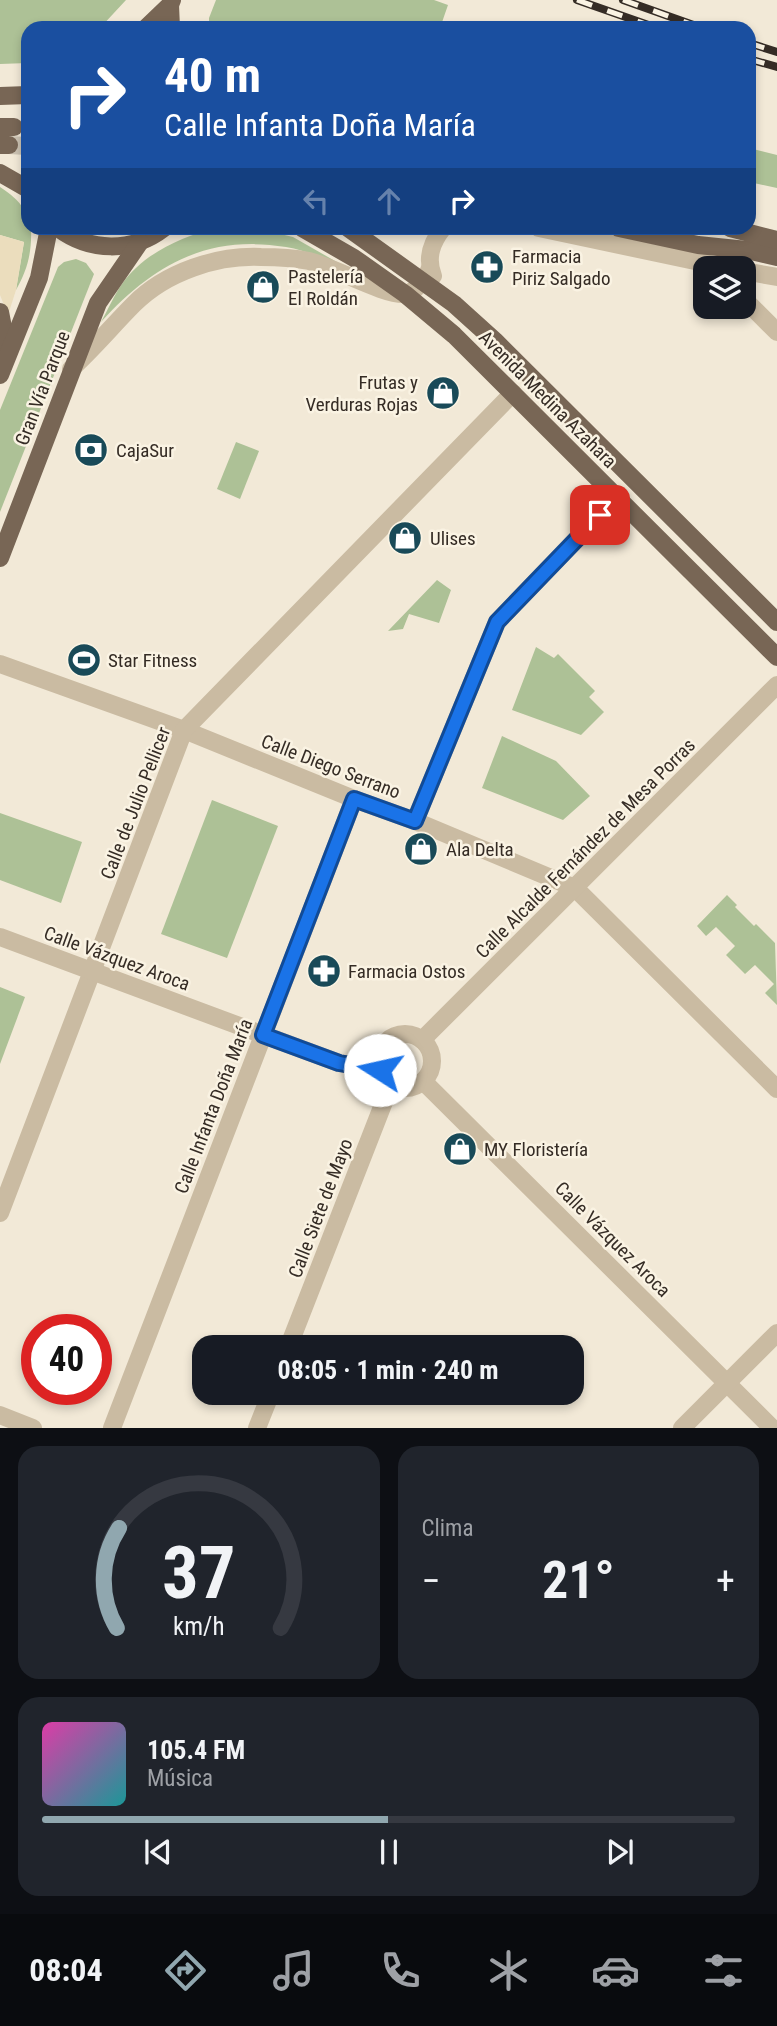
<!DOCTYPE html>
<html lang="es">
<head>
<meta charset="utf-8">
<style>
	:root { --surface:#171b24; --page:#20242c; --text:#f1f3f6; --muted:#9ea1a6; --line:#363941; --accent:#90a7af }
	body { margin:0; font-family:"Roboto Condensed",sans-serif; background:var(--page); color:var(--text); height:100vh; display:flex; flex-direction:column; font-size:26px; white-space:nowrap }
	* { box-sizing:border-box; margin:0 }
	p { font-size:23px; color:var(--muted) }
	.icon { flex:none; width:38px; height:38px; fill:none; stroke:currentColor; stroke-width:2; stroke-linecap:round; stroke-linejoin:round }
	.map { position:relative; height:1428px; overflow:hidden }
	.panel { display:flex; flex-direction:column; gap:18px; padding:18px; background:#0d0f14; flex:1 }
	.panel>* { flex:none }
	.top-card { position:absolute; left:21px; top:21px; width:735px; height:214px; border-radius:21px; box-shadow:0 4px 10px #0003; background:#1a4fa0; color:#fff; overflow:hidden }
	.buttons { position:absolute; left:693px; top:256px; display:grid; gap:14px }
	.buttons a { display:grid; place-items:center; width:63px; height:63px; border-radius:14px; background:var(--surface); box-shadow:0 4px 10px #0003; font-size:35px }
	.speed { position:absolute; left:21px; top:1314px; display:flex; gap:14px; font-size:35px; font-weight:700; text-align:center }
	.speed>* { display:grid; place-content:center; width:91px; height:91px; border-radius:50%; background:var(--surface); box-shadow:0 4px 10px #0003; line-height:1 }
	.speed .limit { border:10px solid #d22; background:#fff; color:#111 }
	.pin { position:absolute; display:grid; place-items:center; width:60px; height:60px; color:#fff; margin:-30px; border-radius:14px; box-shadow:0 4px 10px #0006 }
	.me { position:absolute; width:77px; margin:-38px; rotate:280deg; stroke-linejoin:round; filter:drop-shadow(0 0 5px #0008) }
	.turn { display:flex; align-items:center; gap:24px; height:147px; padding:0 28px; font-size:32px }
	.turn .icon { width:91px; height:91px; stroke-width:2.5 }
	.turn b { display:block; font-size:49px; line-height:60px }
	.lanes { display:flex; align-items:center; height:66px; padding:0 28px; background:#0003; justify-content:center; gap:35px; direction:ltr }
	.lanes .off { opacity:.35 }
	.big { font-size:52px; font-weight:700; line-height:1.1 }
	.panel .tile { flex:1; display:flex; flex-direction:column; justify-content:center; gap:10px; min-width:0; padding:0 24px; border-radius:21px; background:var(--page) }
	.panel .dial { align-items:center; gap:0 }
	.dial svg { height:182px; overflow:visible; fill:none; stroke:var(--line); stroke-width:7; stroke-linecap:round; text-anchor:middle }
	.dial text { fill:var(--text); stroke:none }
	.song { display:flex; align-items:center; gap:21px }
	.cover { width:84px; height:84px; border-radius:10px; background:linear-gradient(135deg,hsl(320 70% 55%),hsl(180 70% 35%)) }
	.played { height:7px; border-radius:4px; background:linear-gradient(90deg,var(--accent) 50%,var(--line) 50%) }
	.keys { display:flex; justify-content:space-around; direction:ltr }
	.heat { display:flex; justify-content:space-between; align-items:center; font-size:38px; direction:ltr }
	.panel .tiles { flex:1; display:grid; gap:18px; grid-template-columns:1fr 1fr }
	.tile:last-child { grid-column:span 2 }
	.trip { position:absolute; left:192px; top:1335px; width:392px; height:70px; border-radius:21px; background:var(--surface); box-shadow:0 4px 10px #0003; font-weight:700; line-height:70px; text-align:center }
	.tabs { display:flex; height:112px; justify-content:space-around; align-items:center; background:#090b0e; color:var(--muted) }
	.tabs .icon { width:49px; height:49px }
	.tabs .on { color:var(--accent) }
	.tabs b { font-size:32px; color:var(--text) }
	.map>svg:first-child { display:block }
</style>
</head>
<body>
<div class="map">
<svg width="777" height="1428" viewBox="0 0 777 1428">
	<rect width="100%" height="100%" fill="#f2e9d7"/>
	<g fill="#adc196">
		<polygon points="0,0 126,0 100,28 28,28 28,63 0,64"/>
		<polygon points="216,0 434,0 448,5 440,28 209,28 209,18"/>
		<polygon points="749,148 777,155 777,188 749,182"/>
		<path d="M0,187C16,198 28,207 28,228H31C32,251 28,269 16,290L24,242L0,235Z"/>
		<path d="M216,228H255L293,237L342,265C324,259 305,250 286,247C206,234 152,266 101,322C108,310 114,295 122,284C144,253 181,237 216,228Z"/>
		<polygon points="76,259 86,263 94,274 0,512 0,410 58,267 64,262"/>
		<polygon points="236,442 259,451 240,499 217,489"/>
		<polygon points="437,580 451,590 439,623 409,614 403,629 388,631"/>
		<polygon points="536,647 554,658 558,654 595,691 589,697 604,712 581,735 512,710"/>
		<polygon points="502,736 556,761 590,796 563,820 482,788"/>
		<polygon points="212,800 278,826 227,958 161,934"/>
		<polygon points="0,813 82,842 61,903 0,880"/>
		<polygon points="727,895 737,905 735,907 754,926 756,924 775,943 777,1005 765,993 774,984 755,965 745,974 726,955 735,946 716,927 706,936 697,926"/>
		<polygon points="0,987 25,997 0,1064"/>
	</g>
	<polygon fill="#ebddbd" points="0,235 24,242 16,290 8,315 0,295"/>
	<g fill="none" stroke-linecap="round" stroke-linejoin="round">
		<polyline stroke="#ccc3b3" stroke-width="18" stroke-dasharray="18 9" stroke-linecap="butt" points="9,145 28,146"/>
		<g stroke="#cabba2" stroke-width="18">
			<polyline points="539,228 728,268"/>
			<polyline points="744,271 777,277"/>
			<path d="M433,276C426,258 431,243 443,228"/>
			<polyline points="744,299 777,332"/>
			<path d="M71,369C93,349 113,325 134,304C166,272 217,255 261,257C277,257 294,258 309,261C334,267 385,296 405,294C416,292 427,277 430,268"/>
			<polyline points="0,664 184,730 354,799 415,821 575,888 777,1089"/>
			<polyline points="415,821 497,622 617,497"/>
			<polyline points="422,1040 777,685"/>
			<polyline points="0,1213 184,730 513,393"/>
			<polyline points="288,1348 391,1084"/>
			<polyline points="0,1415 33,1428"/>
			<polyline points="112,1428 354,799"/>
			<polyline points="257,1428 271,1393"/>
		</g>
		<g stroke="#cabba2" stroke-width="18">
			<polyline points="0,937 339,1063 380,1070"/>
			<circle cx="405" cy="1061" r="27"/>
			<polyline points="423,1081 772,1428"/>
			<polyline points="682,1428 777,1333"/>
		</g>
		<g stroke="#786655" stroke-width="18">
			<polyline points="170,5 171,28"/>
			<polyline points="146,28 170,5 172,0"/>
			<polyline points="0,96 28,95"/>
			<polyline points="0,127 14,127"/>
			<polyline points="0,145 9,145"/>
			<polyline points="0,173 28,189"/>
			<path d="M58,228C90,252 132,253 164,228"/>
			<polyline points="302,228 354,258 405,294 454,335 777,657"/>
			<polyline points="348,228 454,304 495,341 777,622"/>
			<polyline points="619,228 698,245 747,250 777,257"/>
			<polyline points="730,228 777,240"/>
			<polyline points="0,312 8,353"/>
			<polyline points="0,375 39,278 49,228"/>
			<polyline points="0,558 98,303 140,242"/>
		</g>
		<g stroke="#352c25" stroke-width="8">
			<g id="rail">
				<polyline points="577,0 657,28"/>
				<polyline points="623,0 702,28"/>
				<polyline points="749,43 777,52"/>
				<polyline points="749,59 777,67"/>
			</g>
		</g>
		<use href="#rail" stroke="#faf3e3" stroke-width="5" stroke-dasharray="16" stroke-linecap="butt"/>
	</g>
	<g fill="none" stroke-linecap="round" stroke-linejoin="round">
		<g stroke="#114b97" stroke-width="18">
			<polyline id="route" points="380,1070 339,1063 263,1035 354,799 415,821 497,622 600,515"/>
		</g>
		<use href="#route" stroke="#1a73e8" stroke-width="12"/>
	</g>
	<defs>
		<g id="pharmacy-disc" transform="scale(1.75)"><circle r="9.5" fill="#194a58" stroke="#faf3e3"/><path d="M-2-6h4v4h4v4h-4v4h-4v-4h-4v-4h4Z" fill="#fff"/></g>
		<g id="shop-disc" transform="scale(1.75)"><circle r="9.5" fill="#194a58" stroke="#faf3e3"/><path d="M-5-2.5h2.3a2.7 3.5 0 0 1 5.4 0H5L5.5 6h-11ZM-1.5-2.5h3a1.5 2.3 0 0 0-3 0Z" fill="#fff"/></g>
		<g id="bank-disc" transform="scale(1.75)"><circle r="9.5" fill="#194a58" stroke="#faf3e3"/><path d="M-6-4H6V4H-6ZM0-2.3a2.3 2.3 0 1 0 0 4.6a2.3 2.3 0 1 0 0-4.6Z" fill="#fff"/></g>
		<g id="stadium-disc" transform="scale(1.75)"><circle r="9.5" fill="#194a58" stroke="#faf3e3"/><path d="M0-5a6.5 5 0 1 0 0 10a6.5 5 0 1 0 0-10ZM-3.5-1.8h7v3.6h-7Z" fill="#fff"/></g>
	</defs>
	<g fill-rule="evenodd">
		<use href="#pharmacy-disc" x="487" y="267"/>
		<use href="#shop-disc" x="263" y="287"/>
		<use href="#shop-disc" x="443" y="393"/>
		<use href="#bank-disc" x="91" y="450"/>
		<use href="#shop-disc" x="405" y="538"/>
		<use href="#stadium-disc" x="84" y="660"/>
		<use href="#shop-disc" x="421" y="849"/>
		<use href="#pharmacy-disc" x="324" y="971"/>
		<use href="#shop-disc" x="460" y="1149"/>
	</g>
	<g text-anchor="middle" stroke-width="5" stroke-linejoin="round" paint-order="stroke">
		<g font-size="19" fill="#352c25" stroke="#faf3e3" text-anchor="start">
			<text x="512" y="263">Farmacia<tspan x="512" dy="22">Piriz Salgado</tspan></text>
			<text x="288" y="283">Pastelería<tspan x="288" dy="22">El Roldán</tspan></text>
			<text x="418" y="389" text-anchor="end">Frutas y<tspan x="418" dy="22">Verduras Rojas</tspan></text>
			<text x="116" y="457">CajaSur</text>
			<text x="430" y="545">Ulises</text>
			<text x="108" y="667">Star Fitness</text>
			<text x="446" y="856">Ala Delta</text>
			<text x="348" y="978">Farmacia Ostos</text>
			<text x="484" y="1156">MY Floristería</text>
		</g>
		<g font-size="19" fill="#352c25" stroke="#faf3e3">
			<text transform="translate(42 388) rotate(-69)" y="7">Gran Vía Parque</text>
			<text transform="translate(548 399) rotate(45)" y="7">Avenida Medina Azahara</text>
			<text transform="translate(331 766) rotate(21)" y="7">Calle Diego Serrano</text>
			<text transform="translate(135 803) rotate(-69)" y="7">Calle de Julio Pellicer</text>
			<text transform="translate(585 848) rotate(-45)" y="7">Calle Alcalde Fernández de Mesa Porras</text>
			<text transform="translate(117 958) rotate(20)" y="7">Calle Vázquez Aroca</text>
			<text transform="translate(213 1106) rotate(-69)" y="7">Calle Infanta Doña María</text>
			<text transform="translate(320 1208) rotate(-69)" y="7">Calle Siete de Mayo</text>
			<text transform="translate(613 1239) rotate(45)" y="7">Calle Vázquez Aroca</text>
		</g>
	</g>
</svg>
<div class="buttons">
<a><svg class="icon" aria-label="layers" viewBox="0 0 24 24"><path d="M12 4l9 5-9 5-9-5zM3 14l9 5 9-5"/></svg></a>
</div>
<div class="speed"><div class="limit">40</div></div>
<div class="pin" style="left:600px;top:515px;background:#d93025"><svg class="icon" aria-label="arrive" viewBox="0 0 24 24"><path d="M6 21V4h12l-3 4 3 4H6"/></svg></div>
<svg class="me" style="left:380px;top:1070px" viewBox="-20 -20 40 40"><circle r="19" fill="#fff"/><path d="M0-13L10 11 0 6-10 11z" fill="#1a73e8"/></svg>
<div class="trip">08:05 · 1 min · 240 m</div>
<div class="top-card">
<div class="turn"><svg class="icon" aria-label="right" viewBox="0 0 24 24"><path d="M7 20v-9h11M14 6l5 5-5 5"/></svg><div><b>40 m</b>Calle Infanta Doña María</div></div>
<div class="lanes"><svg class="icon off" aria-label="left" viewBox="0 0 24 24"><path d="M17 20v-9H6M10 6l-5 5 5 5"/></svg><svg class="icon off" aria-label="ahead" viewBox="0 0 24 24"><path d="M12 20V5M6 11l6-6 6 6"/></svg><svg class="icon" aria-label="right" viewBox="0 0 24 24"><path d="M7 20v-9h11M14 6l5 5-5 5"/></svg></div>
</div>
</div>
<section class="panel">
<div class="tiles">
<div class="tile dial"><svg viewBox="0 0 100 80">
<path d="M14 69A42 42 0 1 1 86 69"/>
<path d="M14 69A42 42 0 0 1 15 25" stroke="#90a7af"/>
<text x="50" y="56" font-size="32" font-weight="700">37</text>
<text x="50" y="72" font-size="11">km/h</text>
</svg></div>
<div class="tile"><p>Clima</p>
<div class="heat"><a>−</a><b class="big">21°</b><a>+</a></div>
</div>
<div class="tile">
<div class="song"><i class="cover"></i><div><b>105.4 FM</b><p>Música</p></div></div>
<div class="played"></div>
<div class="keys"><svg class="icon" aria-label="previous" viewBox="0 0 24 24"><path d="M18 5L8 12l10 7zM5 5v14"/></svg><svg class="icon" aria-label="pause" viewBox="0 0 24 24"><path d="M8 5v14M16 5v14"/></svg><svg class="icon" aria-label="next" viewBox="0 0 24 24"><path d="M6 5l10 7-10 7zM19 5v14"/></svg></div>
</div>
</div>
</section>
<nav class="tabs">
<b>08:04</b>
<svg class="icon on" aria-label="directions" viewBox="0 0 24 24"><path d="M12 3l9 9-9 9-9-9zM9 14v-3h6M13 9l2 2-2 2"/></svg>
<svg class="icon" aria-label="music" viewBox="0 0 24 24"><path d="M9 18V5l10-2v13"/><circle cx="6" cy="18" r="3"/><circle cx="16" cy="16" r="3"/></svg>
<svg class="icon" aria-label="phone" viewBox="0 0 24 24"><path d="M5 4h4l2 5-3 2q2 4 5 5l2-3 5 2v4C11 20 4 13 5 4z"/></svg>
<svg class="icon" aria-label="climate" viewBox="0 0 24 24"><path d="M12 3v18M4 7l16 10M4 17L20 7"/></svg>
<svg class="icon" aria-label="car" viewBox="0 0 24 24"><path d="M5 17H2v-5l4-1 3-4h7l3 4 3 1v5h-3M9 17h6M6 11h13"/><circle cx="7" cy="17" r="2"/><circle cx="17" cy="17" r="2"/></svg>
<svg class="icon" aria-label="filters" viewBox="0 0 24 24"><path d="M4 7h16M4 17h16"/><circle cx="9" cy="7" r="2"/><circle cx="15" cy="17" r="2"/></svg>
</nav>
</body>
</html>
